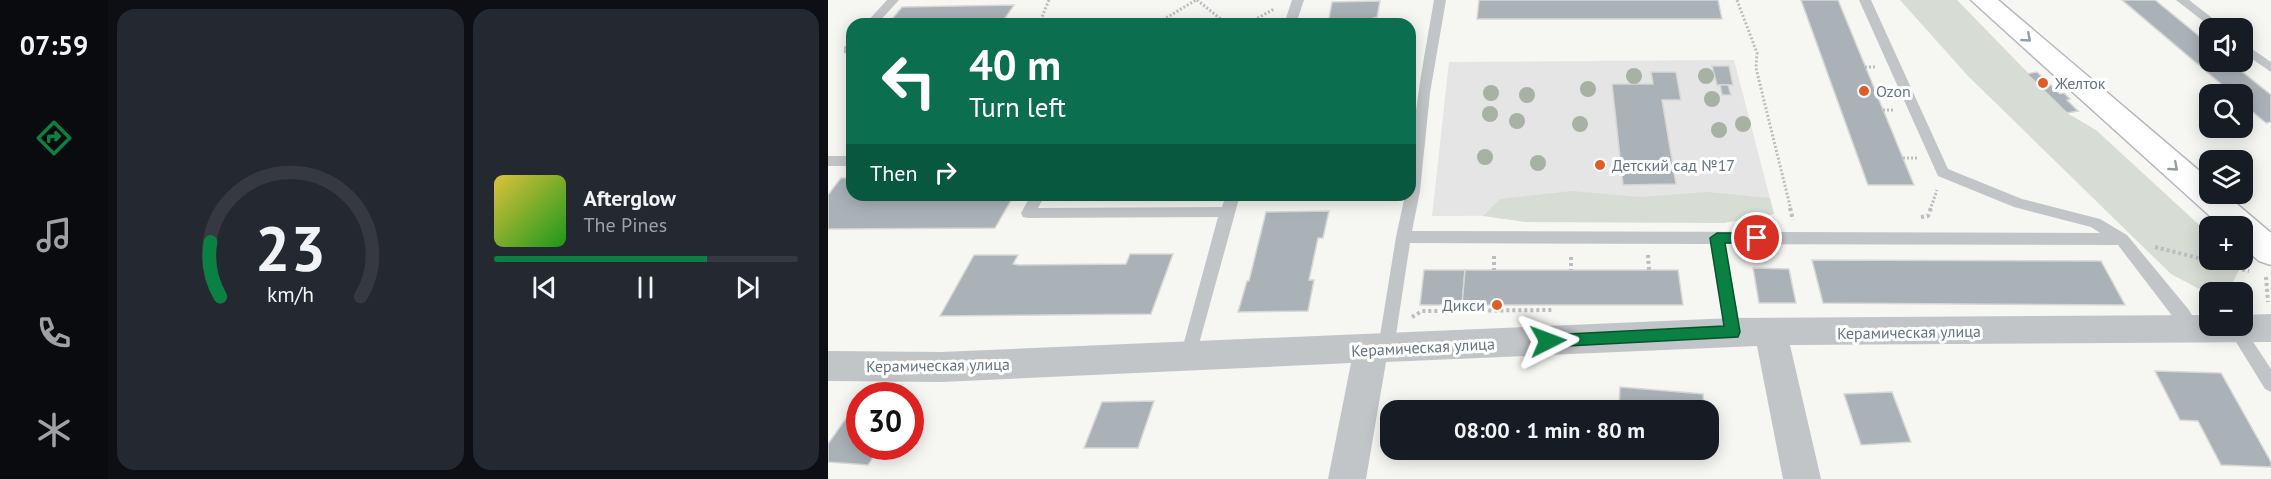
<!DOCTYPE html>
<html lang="en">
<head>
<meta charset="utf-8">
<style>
	:root { --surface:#171b24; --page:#242831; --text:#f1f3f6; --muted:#9ea1a6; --line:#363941; --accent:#0b8043 }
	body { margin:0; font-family:"PT Sans",sans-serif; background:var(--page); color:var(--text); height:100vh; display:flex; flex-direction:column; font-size:22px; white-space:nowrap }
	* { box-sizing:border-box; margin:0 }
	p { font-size:20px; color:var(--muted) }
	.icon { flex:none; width:33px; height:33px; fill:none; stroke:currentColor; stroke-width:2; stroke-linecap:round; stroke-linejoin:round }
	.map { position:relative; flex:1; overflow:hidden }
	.side { display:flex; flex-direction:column; gap:9px; padding:9px; background:#0d0f14; width:720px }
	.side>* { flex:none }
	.hud { position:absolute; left:18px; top:18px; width:570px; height:183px; border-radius:18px; box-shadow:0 3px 15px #0003; background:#0b6e4f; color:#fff; overflow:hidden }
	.buttons { position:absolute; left:1371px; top:18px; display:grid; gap:12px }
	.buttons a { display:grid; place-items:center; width:54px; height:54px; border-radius:12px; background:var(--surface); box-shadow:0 3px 15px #0003; font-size:30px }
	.speed { position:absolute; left:18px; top:382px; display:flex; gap:12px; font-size:30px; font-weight:700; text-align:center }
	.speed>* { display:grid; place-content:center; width:78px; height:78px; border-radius:50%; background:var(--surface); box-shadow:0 3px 15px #0003; line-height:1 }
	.speed .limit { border:9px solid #d22; background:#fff; color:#111 }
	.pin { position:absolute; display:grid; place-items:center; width:51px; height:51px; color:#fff; margin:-26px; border:3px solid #fff; border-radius:50%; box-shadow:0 2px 6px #0007 }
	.me { position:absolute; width:66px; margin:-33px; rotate:87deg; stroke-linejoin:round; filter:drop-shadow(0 0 4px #0008) }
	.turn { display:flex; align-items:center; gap:21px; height:126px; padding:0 24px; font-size:27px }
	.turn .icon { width:78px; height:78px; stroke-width:2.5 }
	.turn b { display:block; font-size:42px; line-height:51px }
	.then { display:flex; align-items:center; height:57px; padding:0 24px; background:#0003; gap:12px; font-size:22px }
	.side .widget { flex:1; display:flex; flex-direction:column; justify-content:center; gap:9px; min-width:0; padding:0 21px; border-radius:18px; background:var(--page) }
	.side .dial { align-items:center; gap:0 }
	.dial svg { height:156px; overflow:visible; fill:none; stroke:var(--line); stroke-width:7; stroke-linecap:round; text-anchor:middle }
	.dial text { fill:var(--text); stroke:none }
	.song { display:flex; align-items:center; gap:18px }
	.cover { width:72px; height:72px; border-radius:9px; background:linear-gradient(135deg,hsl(50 70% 55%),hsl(120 70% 35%)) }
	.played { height:6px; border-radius:3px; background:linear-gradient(90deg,var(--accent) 70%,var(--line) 70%) }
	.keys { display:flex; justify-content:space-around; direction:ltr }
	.side .tiles { flex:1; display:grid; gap:9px; grid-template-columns:repeat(2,1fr) }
	.trip { position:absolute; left:552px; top:400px; width:339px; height:60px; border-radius:18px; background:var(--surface); box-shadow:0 3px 15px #0003; font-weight:600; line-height:60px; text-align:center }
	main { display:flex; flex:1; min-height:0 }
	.dock { display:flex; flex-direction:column; width:108px; justify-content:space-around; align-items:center; background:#090b0e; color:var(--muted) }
	.dock .icon { width:42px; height:42px }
	.dock .current { color:var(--accent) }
	.dock b { font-size:27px; color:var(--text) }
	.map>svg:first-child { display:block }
</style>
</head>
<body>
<main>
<nav class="dock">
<b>07:59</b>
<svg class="icon current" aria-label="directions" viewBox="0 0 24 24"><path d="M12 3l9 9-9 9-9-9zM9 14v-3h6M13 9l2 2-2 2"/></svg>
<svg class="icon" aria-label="music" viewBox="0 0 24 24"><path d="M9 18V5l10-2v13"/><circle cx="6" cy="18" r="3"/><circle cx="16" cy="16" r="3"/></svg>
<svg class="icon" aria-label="phone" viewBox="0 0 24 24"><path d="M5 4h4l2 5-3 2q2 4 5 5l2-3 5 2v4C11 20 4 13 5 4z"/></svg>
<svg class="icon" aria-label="climate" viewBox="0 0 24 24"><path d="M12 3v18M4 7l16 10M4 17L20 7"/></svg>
</nav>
<section class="side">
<div class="tiles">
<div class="widget dial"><svg viewBox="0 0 100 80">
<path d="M14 69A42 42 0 1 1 86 69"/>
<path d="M14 69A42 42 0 0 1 9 41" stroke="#0b8043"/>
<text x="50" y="56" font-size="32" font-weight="700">23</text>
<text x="50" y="72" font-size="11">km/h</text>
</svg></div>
<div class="widget">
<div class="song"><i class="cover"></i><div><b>Afterglow</b><p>The Pines</p></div></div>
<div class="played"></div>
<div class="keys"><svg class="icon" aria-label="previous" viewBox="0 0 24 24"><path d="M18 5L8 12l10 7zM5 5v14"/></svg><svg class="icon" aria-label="pause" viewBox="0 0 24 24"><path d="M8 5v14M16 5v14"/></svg><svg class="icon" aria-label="next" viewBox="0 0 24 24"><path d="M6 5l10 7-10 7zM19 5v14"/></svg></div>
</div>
</div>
</section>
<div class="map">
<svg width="1443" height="479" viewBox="0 0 1443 479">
	<rect width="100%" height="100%" fill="#f6f6f3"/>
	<polygon fill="#e4e5e4" points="906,60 946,214 604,216 621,62"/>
	<g fill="#d7ddd4">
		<polygon points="1072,0 1129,0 1239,113 1268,130 1381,234 1382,260 1409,260 1414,264 1400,292 1381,294 1343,274 1140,76"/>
		<polygon points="744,191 813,197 879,192 942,198 946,214 896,223 697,222 655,216 672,199"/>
	</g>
	<g fill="#aab2b8" stroke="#d7d8d5" stroke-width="1.5">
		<polygon points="651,0 890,0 894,19 649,19"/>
		<polygon points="973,0 1010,0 1086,185 1040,185"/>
		<polygon points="1294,0 1327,0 1382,45 1382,62 1402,62 1443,95 1443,122 1438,123 1414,103 1414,94 1405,94"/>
		<polygon points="552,1 549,17 545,18 544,24 500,24 504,2"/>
		<polygon points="186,5 173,24 60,24 74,7"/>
		<polygon points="884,66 901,66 905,85 889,85"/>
		<polygon points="823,72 848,72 853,100 834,100 848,184 795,185 784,84 825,84"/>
		<polygon points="1209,72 1232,94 1236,93 1242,99 1239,100 1250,111 1239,113 1199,74"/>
		<polygon points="892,85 900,85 903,95 894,95"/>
		<polygon points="13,178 24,178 24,195 186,195 167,228 0,229 0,195"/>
		<polygon points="501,211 495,238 490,238 481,280 486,280 480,311 410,312 419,281 421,281 438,212"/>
		<polygon points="302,254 345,254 323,314 112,316 146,255 190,255 185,264 191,265 298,264"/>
		<polygon points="984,260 1273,261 1297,305 995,303"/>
		<polygon points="925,268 961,269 968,303 931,303"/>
		<polygon points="596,270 637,270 634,305 592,305"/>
		<polygon points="637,270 850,270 855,305 634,305"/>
		<polygon points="1327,371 1393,373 1443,462 1443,467 1393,465 1370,421 1352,420"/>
		<polygon points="792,387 875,394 876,411 791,411"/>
		<polygon points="1064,392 1083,442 1033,445 1016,394"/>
		<polygon points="326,401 310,448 256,448 274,402"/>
		<polygon points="21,414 32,414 32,447 52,447 40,465 0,462 0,444"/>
	</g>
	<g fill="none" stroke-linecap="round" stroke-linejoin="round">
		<g stroke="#b4b8bc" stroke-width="3">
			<polygon id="primary" points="1143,0 1170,0 1382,180 1382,194 1397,194 1443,233 1443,265 1431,261 1414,246 1414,226 1393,226"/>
		</g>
		<g stroke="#bbbdc0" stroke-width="3" stroke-dasharray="2 2" stroke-linecap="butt">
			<polyline points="369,0 399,24"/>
			<polyline points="909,0 929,53 928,68 963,210"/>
			<polyline points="482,20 501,20"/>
			<polyline points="211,24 221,0"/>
			<polyline points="328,24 368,0"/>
			<polyline points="419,24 446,9"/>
			<polyline points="1037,67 1048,67"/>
			<polyline points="1055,110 1066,110"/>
			<polyline points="1075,158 1089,158"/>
			<polyline points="1102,210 1109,190"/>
		</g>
		<g stroke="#bbbdc0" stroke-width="4" stroke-dasharray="3 3" stroke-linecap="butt">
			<polyline points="962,208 965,220"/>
			<polyline points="1093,217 1100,216 1103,208"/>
			<polyline points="1327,247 1421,271"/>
			<polyline points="820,255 821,270"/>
			<polyline points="666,256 666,270"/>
			<polyline points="743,257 743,270"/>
			<polyline points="1438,277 1440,302"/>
			<polyline points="584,317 594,311 725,310"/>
		</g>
		<g fill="#c1c5c8" fill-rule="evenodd">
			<polygon points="59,0 71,0 49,24 37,24"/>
			<polygon points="464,0 476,0 468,24 456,24"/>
			<path d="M606,0H618L602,93L592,191L584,231L1272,233L1263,227L1186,207L1110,176L1031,0H1043L1120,169L1194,199L1272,219L1299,235L1361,310L1372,329L1370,334L1364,336L1358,334L1290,245L897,244L913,332L911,337L905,339L899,337L897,332L882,244L582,243L566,348L564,353L558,355L552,353L550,348L568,237L577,195H582C582,129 595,65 606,0Z"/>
			<polygon points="1348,0 1361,0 1397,28 1384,28"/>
			<polygon points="24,41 24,54 16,53 16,47"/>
			<polygon points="1414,42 1443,62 1443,72 1414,52"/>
			<rect x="0" y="156" width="24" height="10"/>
			<polygon points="203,195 217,195 210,208 394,207 398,195 412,195 366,362 360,364 354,362 352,357 390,217 200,218 195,217 193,213"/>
			<polygon points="1414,325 1443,369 1443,392 1437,389 1400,329 1402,326"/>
		</g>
		<polygon fill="#c1c5c8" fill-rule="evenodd" points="1443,314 1443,342 962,345 993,479 955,479 929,346 558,362 538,479 500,479 523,363 113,382 0,381 0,351 113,352 905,318 1382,315 1382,326 1414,326 1414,315"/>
		<use href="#primary" fill="#fff" fill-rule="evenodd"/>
	</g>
	<g fill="#a7b2a4">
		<circle cx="806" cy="76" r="8"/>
		<circle cx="878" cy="76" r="8"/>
		<circle cx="760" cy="89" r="8"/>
		<circle cx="663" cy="93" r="8"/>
		<circle cx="699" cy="95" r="8"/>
		<circle cx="884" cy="99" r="8"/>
		<circle cx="662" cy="114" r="8"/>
		<circle cx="689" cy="121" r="8"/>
		<circle cx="752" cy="124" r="8"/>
		<circle cx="915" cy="124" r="8"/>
		<circle cx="891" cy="130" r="8"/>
		<circle cx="657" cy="157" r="8"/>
		<circle cx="710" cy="163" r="8"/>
	</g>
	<defs><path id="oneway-chevron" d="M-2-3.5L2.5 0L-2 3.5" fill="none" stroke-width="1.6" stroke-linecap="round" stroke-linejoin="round" transform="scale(1.5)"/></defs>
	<g stroke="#939ea9">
		<use href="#oneway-chevron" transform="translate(1199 38) rotate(41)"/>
		<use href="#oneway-chevron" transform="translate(1346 167) rotate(41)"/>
	</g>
	<polygon fill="#0b8043" stroke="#07532c" stroke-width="1.5" points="889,233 929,233 936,238 929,243 897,243 912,332 910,337 720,347 714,345 712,341 714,336 720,335 896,326 882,238"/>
	<g fill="#e15d28" stroke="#fff" stroke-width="2">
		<circle cx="1215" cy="83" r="6"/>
		<circle cx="1036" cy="91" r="6"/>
		<circle cx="772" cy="165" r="6"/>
		<circle cx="669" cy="305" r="6"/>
	</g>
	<g text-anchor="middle" stroke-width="6" stroke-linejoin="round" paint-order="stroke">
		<g font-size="16" fill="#657484" stroke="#fff" text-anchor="start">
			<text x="1227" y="89">Желток</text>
			<text x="1048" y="97">Ozon</text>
			<text x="784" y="171">Детский сад №17</text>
			<text x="657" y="311" text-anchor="end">Дикси</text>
		</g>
		<g font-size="16" fill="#657484" stroke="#fff">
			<text transform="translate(1081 332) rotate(-1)" y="6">Керамическая улица</text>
			<text transform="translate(595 347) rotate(-3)" y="6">Керамическая улица</text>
			<text transform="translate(110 365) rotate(-1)" y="6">Керамическая улица</text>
		</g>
	</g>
</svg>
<div class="buttons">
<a><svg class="icon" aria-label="sound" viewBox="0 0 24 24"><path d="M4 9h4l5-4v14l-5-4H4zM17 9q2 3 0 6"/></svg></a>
<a><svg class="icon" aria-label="search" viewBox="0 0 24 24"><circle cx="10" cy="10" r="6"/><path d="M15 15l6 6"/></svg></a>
<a><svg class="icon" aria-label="layers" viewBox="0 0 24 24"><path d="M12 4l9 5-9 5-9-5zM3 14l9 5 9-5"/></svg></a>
<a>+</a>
<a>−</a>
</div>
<div class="speed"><div class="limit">30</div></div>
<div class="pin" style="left:929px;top:238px;background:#d93025"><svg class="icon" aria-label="arrive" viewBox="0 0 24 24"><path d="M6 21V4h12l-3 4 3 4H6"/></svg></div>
<svg class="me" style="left:720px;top:341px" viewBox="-20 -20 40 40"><path d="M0-17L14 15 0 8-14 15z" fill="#0b8043" stroke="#fff" stroke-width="4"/></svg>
<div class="trip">08:00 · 1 min · 80 m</div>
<div class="hud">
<div class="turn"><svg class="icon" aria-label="left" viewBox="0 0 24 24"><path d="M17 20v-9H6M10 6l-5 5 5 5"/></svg><div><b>40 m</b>Turn left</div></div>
<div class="then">Then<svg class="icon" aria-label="right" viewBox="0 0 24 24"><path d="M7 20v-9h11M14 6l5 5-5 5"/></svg></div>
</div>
</div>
</main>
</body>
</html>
